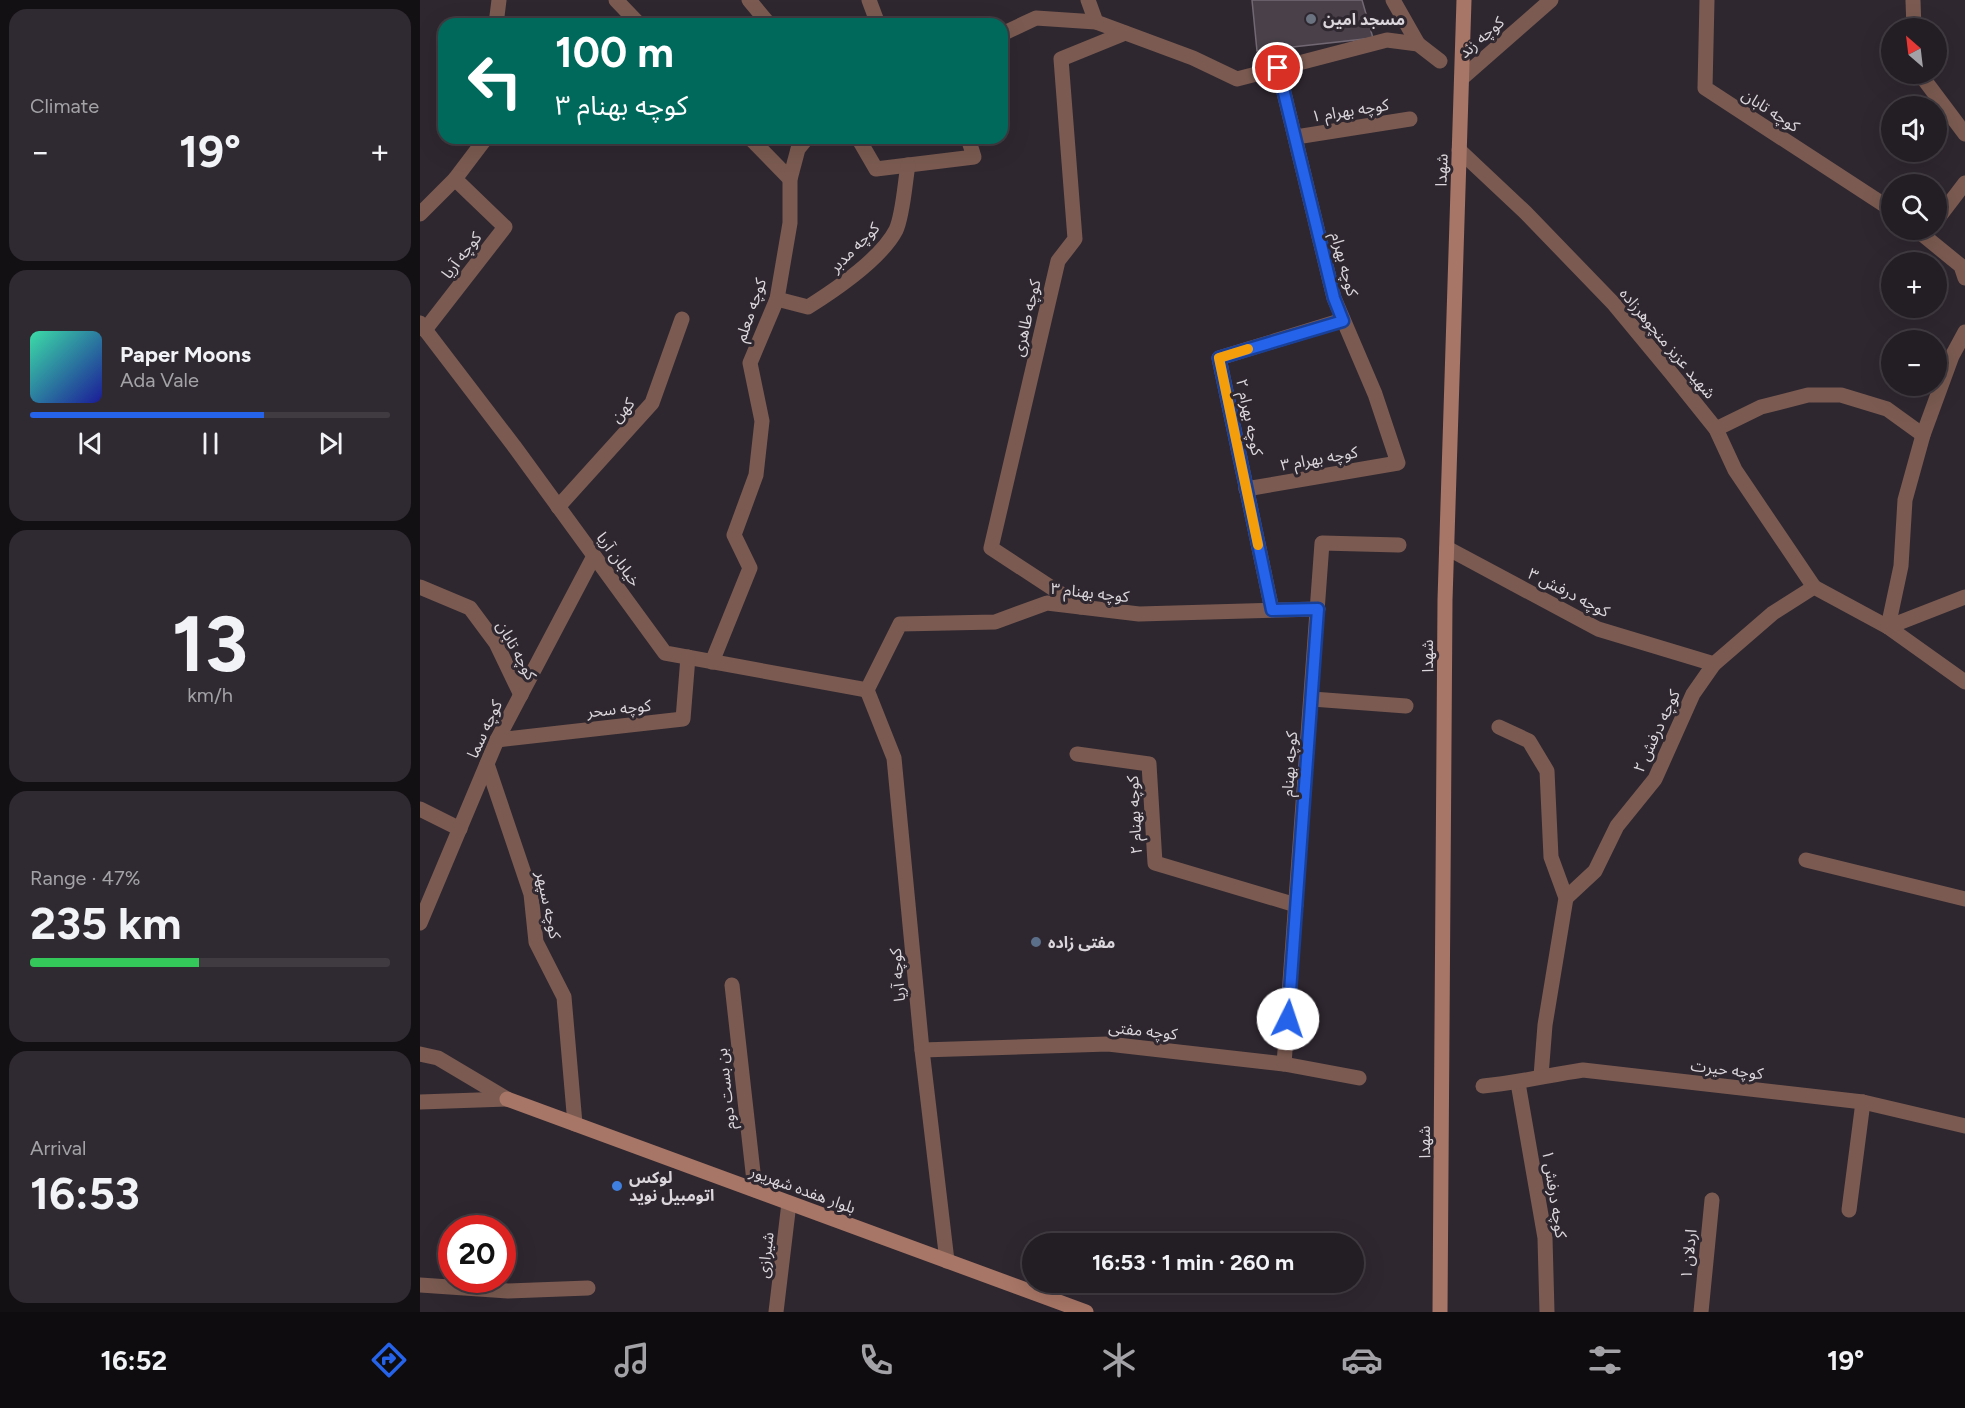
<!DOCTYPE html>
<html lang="en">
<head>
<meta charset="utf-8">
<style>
	:root { --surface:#231d24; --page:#2f2a31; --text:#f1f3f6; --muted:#a3a2a6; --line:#403b41; --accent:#2563eb }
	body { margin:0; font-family:Figtree,"Noto Sans Arabic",sans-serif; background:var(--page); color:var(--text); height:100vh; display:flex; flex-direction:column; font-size:22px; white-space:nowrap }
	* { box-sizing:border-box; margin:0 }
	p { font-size:20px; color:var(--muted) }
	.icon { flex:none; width:33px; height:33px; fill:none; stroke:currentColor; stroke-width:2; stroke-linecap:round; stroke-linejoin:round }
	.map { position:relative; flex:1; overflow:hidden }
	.panel { display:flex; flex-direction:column; gap:9px; padding:9px; background:#131014; width:420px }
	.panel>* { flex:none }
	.banner { position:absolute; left:18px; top:18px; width:570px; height:126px; border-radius:18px; box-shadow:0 6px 24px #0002,0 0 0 2px var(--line); background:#00695c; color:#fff; overflow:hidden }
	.needle { width:39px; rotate:332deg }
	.controls { position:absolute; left:1461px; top:18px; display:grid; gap:12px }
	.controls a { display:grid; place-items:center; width:66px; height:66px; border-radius:50%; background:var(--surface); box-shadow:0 6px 24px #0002,0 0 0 2px var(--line); font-size:30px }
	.speed { position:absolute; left:18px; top:1215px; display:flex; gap:12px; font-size:30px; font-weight:700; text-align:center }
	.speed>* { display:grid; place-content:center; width:78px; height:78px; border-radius:50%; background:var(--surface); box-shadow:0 6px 24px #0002,0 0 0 2px var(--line); line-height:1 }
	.speed .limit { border:9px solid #d22; background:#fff; color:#111 }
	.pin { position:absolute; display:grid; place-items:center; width:51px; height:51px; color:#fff; margin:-26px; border:3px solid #fff; border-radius:50%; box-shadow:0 2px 6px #0007 }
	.me { position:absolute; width:66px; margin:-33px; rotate:4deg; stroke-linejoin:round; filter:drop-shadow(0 0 4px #0008) }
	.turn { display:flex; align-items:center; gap:21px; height:126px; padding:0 18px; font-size:27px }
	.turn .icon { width:78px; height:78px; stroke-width:2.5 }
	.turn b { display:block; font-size:42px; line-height:51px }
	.big { font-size:45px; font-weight:700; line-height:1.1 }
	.panel .tile { flex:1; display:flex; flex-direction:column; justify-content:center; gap:9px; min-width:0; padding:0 21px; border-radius:18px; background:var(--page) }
	.panel .dial { align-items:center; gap:0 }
	.dial b { font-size:78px; line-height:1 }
	.song { display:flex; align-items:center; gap:18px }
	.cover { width:72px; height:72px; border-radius:9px; background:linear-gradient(135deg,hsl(160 70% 55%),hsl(240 70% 35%)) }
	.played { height:6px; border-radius:3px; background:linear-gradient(90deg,var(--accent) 65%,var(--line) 65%) }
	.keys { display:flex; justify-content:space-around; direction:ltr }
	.heat { display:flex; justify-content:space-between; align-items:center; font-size:33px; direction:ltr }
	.charge { height:9px; border-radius:4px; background:linear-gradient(90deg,#34c759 47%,var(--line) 0) }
	.trip { position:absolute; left:602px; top:1233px; width:342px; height:60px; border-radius:30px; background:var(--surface); box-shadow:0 6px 24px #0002,0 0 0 2px var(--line); font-weight:700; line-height:60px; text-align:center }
	.menu { display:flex; height:96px; justify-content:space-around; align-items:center; background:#0e0c0e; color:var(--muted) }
	.menu .icon { width:42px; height:42px }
	.menu .current { color:var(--accent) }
	.menu b { font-size:27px; color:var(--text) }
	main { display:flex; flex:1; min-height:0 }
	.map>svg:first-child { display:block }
</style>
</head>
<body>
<main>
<section class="panel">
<div class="tile"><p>Climate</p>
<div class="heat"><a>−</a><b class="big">19°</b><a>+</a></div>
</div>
<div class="tile">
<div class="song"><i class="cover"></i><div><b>Paper Moons</b><p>Ada Vale</p></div></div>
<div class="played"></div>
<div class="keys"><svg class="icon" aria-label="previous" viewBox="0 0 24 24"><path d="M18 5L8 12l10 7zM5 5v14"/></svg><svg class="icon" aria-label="pause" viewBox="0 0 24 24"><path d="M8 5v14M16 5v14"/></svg><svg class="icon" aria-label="next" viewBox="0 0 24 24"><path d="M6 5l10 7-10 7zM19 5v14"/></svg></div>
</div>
<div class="tile dial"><b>13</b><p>km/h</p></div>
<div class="tile"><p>Range · 47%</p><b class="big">235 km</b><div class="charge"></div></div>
<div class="tile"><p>Arrival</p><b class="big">16:53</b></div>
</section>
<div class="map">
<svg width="1545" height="1312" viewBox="0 0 1545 1312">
	<rect width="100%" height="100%" fill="#2f2730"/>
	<polygon fill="#49404a" stroke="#726874" stroke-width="1.5" points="832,0 942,0 953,38 837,51"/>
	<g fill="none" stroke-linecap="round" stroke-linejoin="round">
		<g stroke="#7b5b51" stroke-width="15">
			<polyline points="196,0 219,24"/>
			<polyline points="329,0 349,24"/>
			<polyline points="449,0 458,24"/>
			<polyline points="973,0 998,44"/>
			<polyline points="1287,0 1285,88 1472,210"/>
			<polyline points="1493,1 1494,28"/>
			<polyline points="76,24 79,0"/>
			<polyline points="582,34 616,18 676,22 773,58 817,79 967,40 998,44 1020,61"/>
			<polyline points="1500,74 1545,134"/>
			<polyline points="1042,78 1131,0"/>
			<polyline points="876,137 990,119"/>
			<polyline points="330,138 370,179"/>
			<polyline points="438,138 456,169 554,157 548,138"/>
			<polyline points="1039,150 1105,212 1193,303 1251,373 1296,429 1315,470 1394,587"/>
			<polyline points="0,214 35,179 66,138"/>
			<polyline points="1516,221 1545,183"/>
			<polyline points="1497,230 1541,266 1545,278"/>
			<path d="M357,299L388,307C415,290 461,259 476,230C483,215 485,182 488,165"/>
			<polyline points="0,323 94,446 245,653 447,690"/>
			<polyline points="5,330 85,227 35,179"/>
			<polyline points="1296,429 1341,407 1388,395 1421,395 1467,409 1503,435"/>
			<polyline points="826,489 978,463 955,394 914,298 858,68"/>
			<polyline points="0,587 50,608 76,643 101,695"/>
			<polyline points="661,607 571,548 638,261 655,239 641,59 705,33"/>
			<polyline points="852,610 799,358 923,320"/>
			<polyline points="1468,627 1481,566 1485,500 1503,435 1532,356 1545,332"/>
			<polyline points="292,662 330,568 314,535 336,475 342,421 330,363 357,299 370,223 370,179 378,149 387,138"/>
			<polyline points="447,690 474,758 502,1050 527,1261"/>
			<polyline points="447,690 480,624 575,622 627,603 719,614 898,609"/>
			<polyline points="892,699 986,706"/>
			<polyline points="1079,727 1109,741 1127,771 1131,857 1146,898 1125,1025 1121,1076"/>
			<polyline points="77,740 263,719 268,657"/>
			<polyline points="657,754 729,764 735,863 876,905"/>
			<polyline points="67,764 111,894 116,942 144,997 155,1124"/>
			<polyline points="0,809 40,829"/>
			<polyline points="1386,860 1545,899"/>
			<polyline points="1146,898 1175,871 1197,826 1235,779 1273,694 1294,664"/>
			<polyline points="0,923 77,740 174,556"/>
			<polyline points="312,985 335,1190"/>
			<polyline points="502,1050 688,1044 864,1064 939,1078"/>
			<polyline points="864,1064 902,543 979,545"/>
			<polyline points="1098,1083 1125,1238 1127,1312"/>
			<polyline points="1429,1210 1443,1102"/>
			<polyline points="0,1285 88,1291 168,1288"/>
			<polyline points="356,1312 369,1203"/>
			<polyline points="1281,1312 1292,1200"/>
		</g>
		<g stroke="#7b5b51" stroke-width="15">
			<polyline points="668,0 676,22"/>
			<polyline points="138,507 232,403 262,319"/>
			<polyline points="1027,548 1178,629 1294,664 1353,613 1394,587 1468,627 1545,682"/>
			<polyline points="1468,627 1545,597"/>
			<path d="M1063,1086C1097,1083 1129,1075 1163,1070L1443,1102L1545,1126"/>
		</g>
		<g stroke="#7b5b51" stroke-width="15">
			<polyline points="0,1054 18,1058 87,1099"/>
			<polyline points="0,1102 87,1099"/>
		</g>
		<g stroke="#a87666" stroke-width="15">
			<polyline points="87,1099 666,1312"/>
			<polyline points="1020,1312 1025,600 1044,0"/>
		</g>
	</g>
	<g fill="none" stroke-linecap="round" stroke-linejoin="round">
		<g stroke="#184099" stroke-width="15">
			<polyline id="route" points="858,68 914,298 923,321 799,358 852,610 898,609 868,1019"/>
		</g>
		<use href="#route" stroke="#2563eb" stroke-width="10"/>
		<polyline stroke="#f59e0b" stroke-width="10" points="828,349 799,358 838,545"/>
	</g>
	<circle fill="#6b7280" stroke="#2f2730" stroke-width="2" cx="891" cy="19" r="6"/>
	<circle fill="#5c6f8a" stroke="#2f2730" stroke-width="2" cx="616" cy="942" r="6"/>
	<circle fill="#3f7fe0" stroke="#2f2730" stroke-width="2" cx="197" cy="1186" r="6"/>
	<g text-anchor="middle" stroke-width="6" stroke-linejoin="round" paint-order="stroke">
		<g font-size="16" font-weight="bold" fill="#dbd6dc" stroke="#2f2730" text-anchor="start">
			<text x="903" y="25">مسجد امین</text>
			<text x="628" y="948">مفتی زاده</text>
			<text x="209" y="1183">لوکس<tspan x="209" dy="18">اتومبیل نوید</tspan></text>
		</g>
		<g font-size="16" fill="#dbd6dc" stroke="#2f2730">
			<text transform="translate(1061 37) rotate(-41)" y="6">کوچه زند</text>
			<text transform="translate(930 110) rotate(-9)" y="6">کوچه بهرام ۱</text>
			<text transform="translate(1351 110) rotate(33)" y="6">کوچه تابان</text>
			<text transform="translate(1021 170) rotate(-88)" y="6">شهدا</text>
			<text transform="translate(434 247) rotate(-45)" y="6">کوچه مدبر</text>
			<text transform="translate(41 255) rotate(-52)" y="6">کوچه آریا</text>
			<text transform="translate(925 264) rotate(75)" y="6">کوچه بهرام</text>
			<text transform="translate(330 310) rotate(-71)" y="6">کوچه معلم</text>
			<text transform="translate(606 318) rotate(-77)" y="6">کوچه طاهری</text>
			<text transform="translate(1248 343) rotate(50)" y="6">شهید عزیز منچوهرزاده</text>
			<text transform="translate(202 410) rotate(-48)" y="6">کهن</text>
			<text transform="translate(830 417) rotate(78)" y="6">کوچه بهرام ۲</text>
			<text transform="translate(899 458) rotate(-10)" y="6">کوچه بهرام ۳</text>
			<text transform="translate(199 559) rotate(54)" y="6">خیابان آریا</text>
			<text transform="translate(670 592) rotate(6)" y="6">کوچه بهنام ۳</text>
			<text transform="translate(1149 592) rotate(27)" y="6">کوچه درفش ۳</text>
			<text transform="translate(97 650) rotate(61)" y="6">کوچه تابان</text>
			<text transform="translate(1007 656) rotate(-90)" y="6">شهدا</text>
			<text transform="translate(199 708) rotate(-6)" y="6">کوچه سحر</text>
			<text transform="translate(64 729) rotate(-65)" y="6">کوچه سما</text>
			<text transform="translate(1236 731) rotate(-65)" y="6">کوچه درفش ۲</text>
			<text transform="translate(869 764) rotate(-86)" y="6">کوچه بهنام</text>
			<text transform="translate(714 815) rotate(-93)" y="6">کوچه بهنام ۲</text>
			<text transform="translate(129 905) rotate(78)" y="6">کوچه سپهر</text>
			<text transform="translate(477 975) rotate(-95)" y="6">کوچه آریا</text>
			<text transform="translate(723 1030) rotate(6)" y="6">کوچه مفتی</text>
			<text transform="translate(1307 1069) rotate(7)" y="6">کوچه حیرت</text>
			<text transform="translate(305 1089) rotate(-96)" y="6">بن بست دوم</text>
			<text transform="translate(1004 1142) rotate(-90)" y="6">شهدا</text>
			<text transform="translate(383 1189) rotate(20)" y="6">بلوار هفده شهریور</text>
			<text transform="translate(1135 1194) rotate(81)" y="6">کوچه درفش ۱</text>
			<text transform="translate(1268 1254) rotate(-84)" y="6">اردلان ۱</text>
			<text transform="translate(345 1255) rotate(-83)" y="6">شیرازی</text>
		</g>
	</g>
</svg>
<div class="controls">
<a><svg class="needle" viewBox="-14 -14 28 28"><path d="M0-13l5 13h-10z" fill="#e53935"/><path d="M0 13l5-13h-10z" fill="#a3a2a6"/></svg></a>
<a><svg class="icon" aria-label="sound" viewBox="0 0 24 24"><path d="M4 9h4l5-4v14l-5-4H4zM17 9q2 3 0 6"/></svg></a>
<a><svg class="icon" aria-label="search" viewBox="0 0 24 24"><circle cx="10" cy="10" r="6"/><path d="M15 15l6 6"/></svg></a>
<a>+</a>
<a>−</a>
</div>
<div class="speed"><div class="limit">20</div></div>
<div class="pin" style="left:858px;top:68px;background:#d93025"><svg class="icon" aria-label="arrive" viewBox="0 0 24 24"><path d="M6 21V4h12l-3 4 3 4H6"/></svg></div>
<svg class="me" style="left:868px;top:1019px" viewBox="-20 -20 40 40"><circle r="19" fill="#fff"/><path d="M0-13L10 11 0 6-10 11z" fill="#2563eb"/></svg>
<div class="trip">16:53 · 1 min · 260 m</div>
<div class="banner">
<div class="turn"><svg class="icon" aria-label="left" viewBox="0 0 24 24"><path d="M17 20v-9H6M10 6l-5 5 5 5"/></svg><div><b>100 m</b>کوچه بهنام ۳</div></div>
</div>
</div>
</main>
<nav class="menu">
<b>16:52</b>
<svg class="icon current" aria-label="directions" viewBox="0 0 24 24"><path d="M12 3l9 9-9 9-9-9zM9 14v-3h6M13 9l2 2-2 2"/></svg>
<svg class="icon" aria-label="music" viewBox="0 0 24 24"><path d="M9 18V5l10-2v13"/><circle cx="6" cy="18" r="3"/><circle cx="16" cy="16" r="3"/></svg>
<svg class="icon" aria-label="phone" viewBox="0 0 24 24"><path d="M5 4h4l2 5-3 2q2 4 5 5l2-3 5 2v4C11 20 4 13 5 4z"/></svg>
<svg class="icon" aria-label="climate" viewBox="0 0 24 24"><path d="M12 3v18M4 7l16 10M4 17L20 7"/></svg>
<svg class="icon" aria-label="car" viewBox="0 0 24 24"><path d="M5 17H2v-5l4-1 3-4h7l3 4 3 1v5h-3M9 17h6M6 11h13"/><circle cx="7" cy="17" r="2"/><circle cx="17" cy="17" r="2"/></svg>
<svg class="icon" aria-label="filters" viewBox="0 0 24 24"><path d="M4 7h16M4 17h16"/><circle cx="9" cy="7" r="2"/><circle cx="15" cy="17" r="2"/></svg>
<b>19°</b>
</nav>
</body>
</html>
